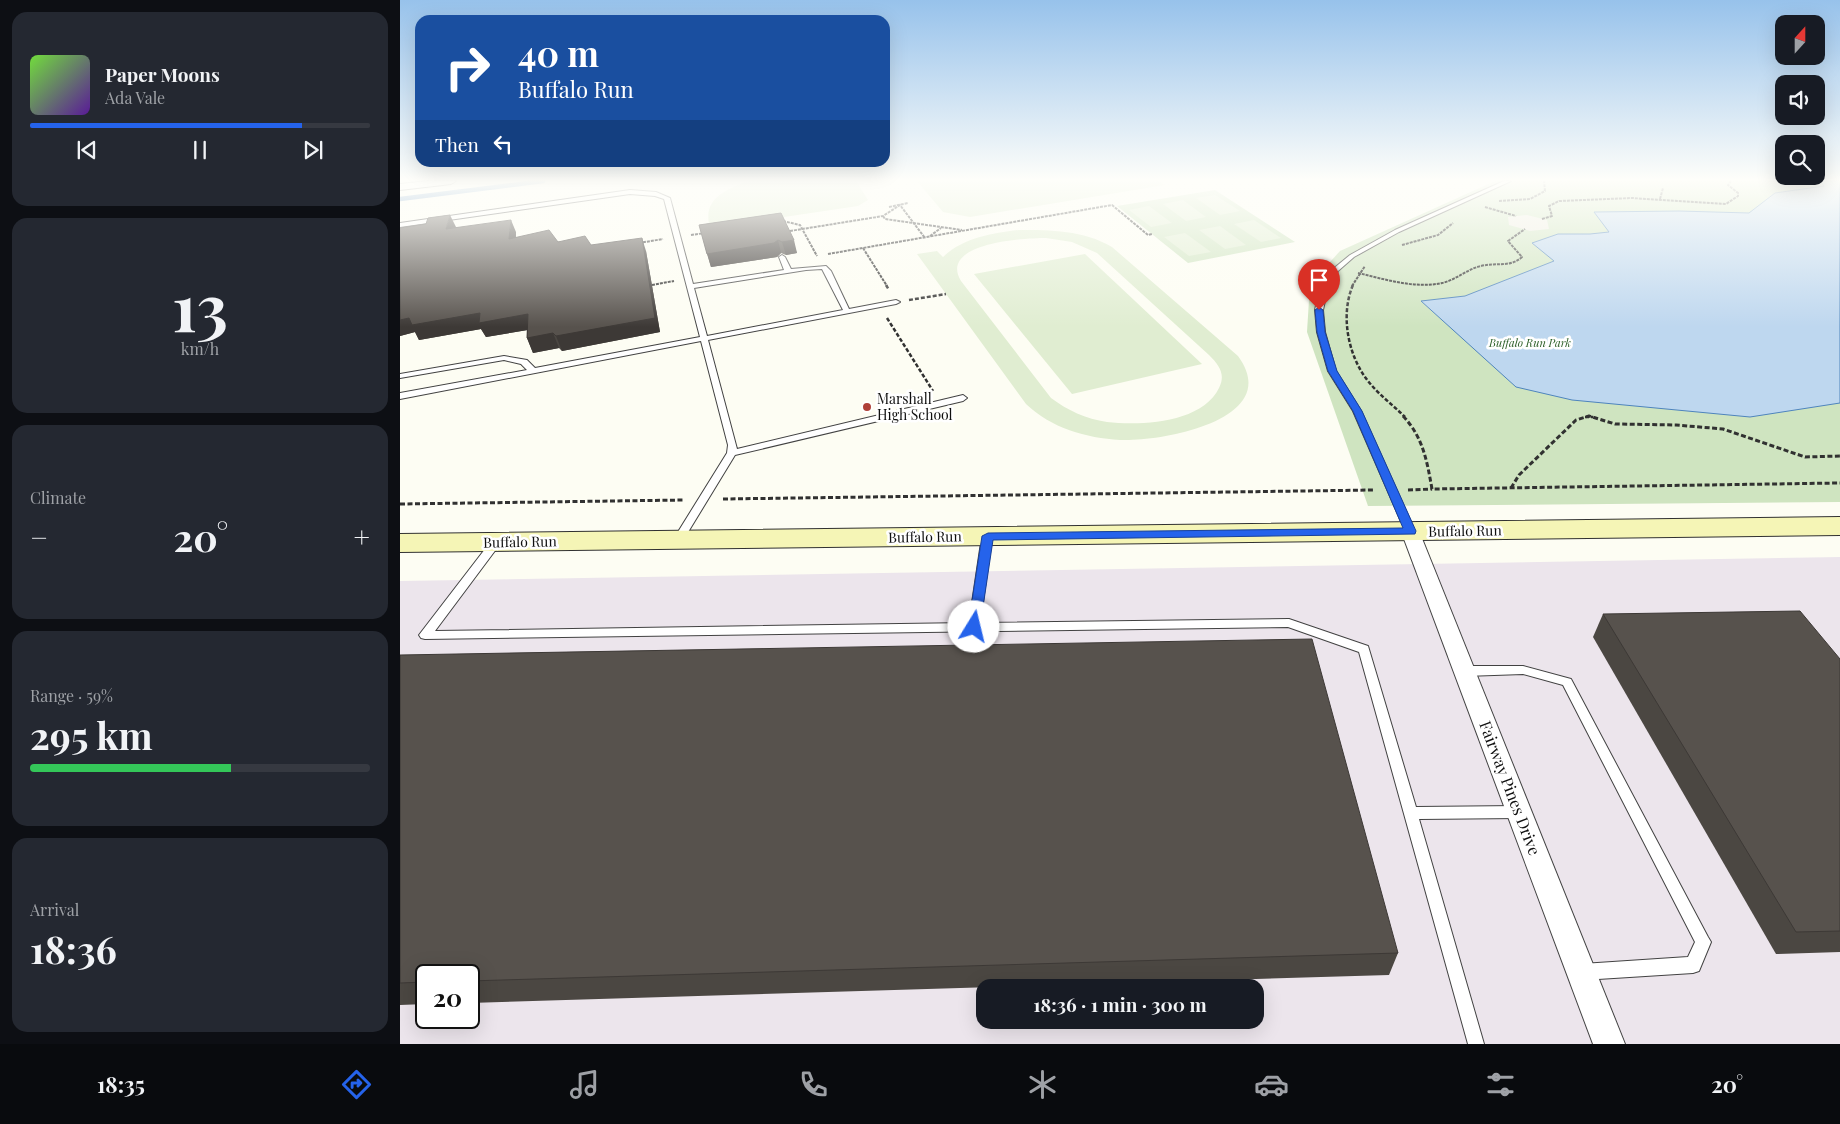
<!DOCTYPE html>
<html lang="en">
<head>
<meta charset="utf-8">
<style>
	:root { --surface:#171b24; --page:#242831; --text:#f1f3f6; --muted:#9ea1a6; --line:#363941; --accent:#2563eb }
	body { margin:0; font-family:"Playfair Display",serif; background:var(--page); color:var(--text); height:100vh; display:flex; flex-direction:column; font-size:19px; white-space:nowrap }
	* { box-sizing:border-box; margin:0 }
	p { font-size:16px; color:var(--muted) }
	.icon { flex:none; width:28px; height:28px; fill:none; stroke:currentColor; stroke-width:2; stroke-linecap:round; stroke-linejoin:round }
	.map { position:relative; flex:1; overflow:hidden }
	.panel { display:flex; flex-direction:column; gap:12px; padding:12px; background:#0d0f14; width:400px }
	.panel>* { flex:none }
	.banner { position:absolute; left:15px; top:15px; width:475px; height:152px; border-radius:15px; box-shadow:0 5px 20px #0002; background:#1a4fa0; color:#fff; overflow:hidden }
	.needle { width:32px; rotate:21deg }
	.tools { position:absolute; left:1375px; top:15px; display:grid; gap:10px }
	.tools a { display:grid; place-items:center; width:50px; height:50px; border-radius:10px; background:var(--surface); box-shadow:0 5px 20px #0002; font-size:25px }
	.speed { position:absolute; left:15px; top:964px; display:flex; gap:10px; font-size:25px; font-weight:700; text-align:center }
	.speed>* { display:grid; place-content:center; width:65px; height:65px; border-radius:50%; background:var(--surface); box-shadow:0 5px 20px #0002; line-height:1 }
	.speed .limit { border:2px solid #111; border-radius:8px; background:#fff; color:#111 }
	.pin { position:absolute; display:grid; place-items:center; width:42px; height:42px; color:#fff; margin:-51px -21px; border-radius:50% 50% 50% 0; rotate:-45deg; box-shadow:0 0 5px #0007 }
	.pin .icon { rotate:45deg }
	.me { position:absolute; width:55px; margin:-28px; rotate:9deg; stroke-linejoin:round; filter:drop-shadow(0 0 4px #0008) }
	.turn { display:flex; align-items:center; gap:18px; height:105px; padding:0 20px; font-size:22px }
	.turn .icon { width:65px; height:65px; stroke-width:2.5 }
	.turn b { display:block; font-size:35px; line-height:42px }
	.then { display:flex; align-items:center; height:48px; padding:0 20px; background:#0003; gap:10px; font-size:19px }
	.big { font-size:38px; font-weight:700; line-height:1.1 }
	.panel .card { flex:1; display:flex; flex-direction:column; justify-content:center; gap:8px; min-width:0; padding:0 18px; border-radius:15px; background:var(--page) }
	.panel .dial { align-items:center; gap:0 }
	.dial b { font-size:65px; line-height:1 }
	.song { display:flex; align-items:center; gap:15px }
	.cover { width:60px; height:60px; border-radius:8px; background:linear-gradient(135deg,hsl(100 70% 55%),hsl(270 70% 35%)) }
	.played { height:5px; border-radius:2px; background:linear-gradient(90deg,var(--accent) 80%,var(--line) 80%) }
	.keys { display:flex; justify-content:space-around; direction:ltr }
	.heat { display:flex; justify-content:space-between; align-items:center; font-size:28px; direction:ltr }
	.charge { height:8px; border-radius:4px; background:linear-gradient(90deg,#34c759 59%,var(--line) 0) }
	.trip { position:absolute; left:576px; top:979px; width:288px; height:50px; border-radius:15px; background:var(--surface); box-shadow:0 5px 20px #0002; font-weight:700; line-height:50px; text-align:center }
	.menu { display:flex; height:80px; justify-content:space-around; align-items:center; background:#090b0e; color:var(--muted) }
	.menu .icon { width:35px; height:35px }
	.menu .on { color:var(--accent) }
	.menu b { font-size:22px; color:var(--text) }
	main { display:flex; flex:1; min-height:0 }
	.map>svg:first-child { display:block }
</style>
</head>
<body>
<main>
<section class="panel">
<div class="card">
<div class="song"><i class="cover"></i><div><b>Paper Moons</b><p>Ada Vale</p></div></div>
<div class="played"></div>
<div class="keys"><svg class="icon" aria-label="previous" viewBox="0 0 24 24"><path d="M18 5L8 12l10 7zM5 5v14"/></svg><svg class="icon" aria-label="pause" viewBox="0 0 24 24"><path d="M8 5v14M16 5v14"/></svg><svg class="icon" aria-label="next" viewBox="0 0 24 24"><path d="M6 5l10 7-10 7zM19 5v14"/></svg></div>
</div>
<div class="card dial"><b>13</b><p>km/h</p></div>
<div class="card"><p>Climate</p>
<div class="heat"><a>−</a><b class="big">20°</b><a>+</a></div>
</div>
<div class="card"><p>Range · 59%</p><b class="big">295 km</b><div class="charge"></div></div>
<div class="card"><p>Arrival</p><b class="big">18:36</b></div>
</section>
<div class="map">
<svg width="1440" height="1044" viewBox="0 0 1440 1044">
	<rect width="100%" height="100%" fill="#fdfdf3"/>
	<path fill="#ece5ec" fill-rule="evenodd" d="M1440,557V1044H0V581ZM26,975H69V1018H26ZM585,988H855V1020H585Z"/>
	<g fill="#cfe4c0">
		<polygon points="1095,181 1440,181 1440,502 968,506 907,332 910,284 940,251"/>
		<polygon points="815,190 895,242 788,263 717,206"/>
	</g>
	<g fill="#e0edd1" fill-rule="evenodd">
		<path d="M347,181H456L468,200L458,206L310,228C302,199 324,191 347,181Z"/>
		<polygon points="517,181 758,181 765,185 570,217 543,212"/>
		<polygon points="815,195 840,211 820,215 796,198"/>
		<polygon points="783,200 806,217 786,221 763,204"/>
		<polygon points="749,206 772,223 751,227 729,210"/>
		<polygon points="854,220 881,238 861,242 834,224"/>
		<polygon points="820,226 846,245 825,249 799,230"/>
		<path d="M619,230C651,230 683,230 712,247L838,356C885,420 761,442 720,440C686,438 651,428 626,404L517,254L537,251L543,257C563,238 593,233 619,230ZM646,238L672,242L697,253L809,355C819,365 826,374 819,388C802,423 741,426 707,422C686,419 667,410 651,398L561,281C538,243 624,238 646,238Z"/>
		<polygon points="785,233 811,252 789,256 764,237"/>
		<polygon points="685,254 802,364 672,394 574,274"/>
	</g>
	<polygon fill="#eeece2" points="1127,215 1147,220 1149,229 1130,231 1109,225 1108,217"/>
	<polygon fill="#bed7ef" stroke="#4e84bd" points="1420,181 1440,181 1440,403 1350,417 1172,400 1116,387 1021,301 1065,296 1154,261 1132,243 1158,234 1190,234 1209,232 1194,212 1279,211 1349,213 1375,193 1424,186"/>
	<g fill="none" stroke-linecap="round" stroke-linejoin="round">
		<polyline stroke="#4e84bd" stroke-width="4.5" points="0,199 143,181"/>
		<g stroke="#424242" stroke-width="2">
			<g id="lane">
				<polygon points="1104,181 1111,181 999,232 954,257 938,271 926,296 923,310 925,332 936,371 961,411 1015,531 1014,533 1006,533 953,411 928,371 917,332 915,310 918,296 933,269 950,255 995,230"/>
				<path d="M230,190L256,192L270,198L293,284L384,270L379,257L382,255L385,257L391,269L426,266L431,271L449,309L496,300L500,302L496,304L308,340L337,449L563,395L567,398L563,401L335,455L282,542L278,543L273,540L327,453L328,445L301,341L0,399V393L127,370L121,364L104,360L0,378V374L104,356L127,360L135,368L300,337L264,199L255,196L230,194L0,227V223ZM422,269L443,310L307,336L294,288L406,270Z"/>
				<polygon points="587,533 592,536 580,623 889,619 968,646 1016,807 1119,806 1124,808 1126,812 1124,816 1119,818 1019,819 1084,1044 1068,1044 959,652 888,627 25,639 21,638 19,635 92,540 96,539 101,542 100,544 35,631 569,623 582,536"/>
				<polygon points="1065,666 1123,666 1171,679 1308,937 1311,942 1299,971 1293,973 1182,980 1176,978 1174,972 1176,966 1182,964 1288,957 1295,942 1163,685 1123,674 1065,676 1061,674 1059,671 1061,668"/>
			</g>
		</g>
		<g stroke="#424242" stroke-width="2">
			<g id="street">
				<polygon points="28,181 56,181 51,184 0,190 0,184"/>
				<polygon points="1010,525 1017,527 1019,531 1225,1044 1193,1044 1001,531 1003,527"/>
			</g>
		</g>
		<g stroke="#313131" stroke-width="2">
			<polygon id="secondary" points="1440,517 1440,535 0,552 0,534"/>
		</g>
		<g stroke="#313131" stroke-width="2" stroke-dasharray="3 1" stroke-linecap="butt">
			<polyline points="1260,199 1263,188"/>
			<polyline points="1099,201 1130,199 1145,191 1144,181"/>
			<polyline points="489,207 508,203"/>
			<polyline points="1085,207 1116,216"/>
			<polyline points="483,216 485,219 562,230"/>
			<polyline points="1142,219 1152,216 1149,206 1159,201 1232,198 1326,204 1338,196 1338,193 1328,185 1331,181"/>
			<polyline points="383,221 400,225 417,256"/>
			<polyline points="390,231 483,216 500,205 525,238"/>
			<polyline points="291,235 305,233"/>
			<polyline points="530,236 541,228"/>
			<polyline points="239,243 263,239"/>
			<polyline points="1002,245 1038,235 1053,223"/>
			<polyline points="463,248 487,286"/>
			<polyline points="428,254 712,205 748,235 752,234"/>
			<path d="M958,273C984,279 1015,289 1042,283C1056,280 1067,269 1081,266C1096,262 1110,268 1122,257L1108,241L1125,229"/>
			<polyline points="252,285 274,281"/>
			<polyline points="952,286 965,266"/>
		</g>
		<g stroke="#313131" stroke-width="2.5" stroke-dasharray="4 2" stroke-linecap="butt">
			<polyline points="486,285 489,290"/>
			<path d="M953,285C940,315 948,356 968,381C979,395 993,405 1005,417"/>
			<polyline points="509,300 546,294"/>
			<polyline points="487,318 533,391"/>
			<polyline points="1185,417 1193,417"/>
		</g>
		<g stroke="#313131" stroke-width="3" stroke-dasharray="5 2.5" stroke-linecap="butt">
			<path d="M1003,416C1023,437 1027,461 1032,489L1440,483"/>
			<polyline points="1111,488 1119,475 1176,420 1189,416 1215,424 1276,425 1323,429 1405,457 1440,456"/>
			<polyline points="1008,490 1032,489"/>
			<polyline points="323,499 974,490"/>
			<polyline points="0,504 284,500"/>
		</g>
		<use href="#lane" fill="#fff" fill-rule="evenodd"/>
		<use href="#street" fill="#fff" fill-rule="evenodd"/>
		<use href="#secondary" fill="#f5f5b6" fill-rule="evenodd"/>
	</g>
	<g fill="#4b4742">
		<polygon points="381,213 397,253 386,255 381,253 377,257 311,267 299,225"/>
		<polygon points="56,227 116,232 116,237 246,251 260,332 162,351 159,348 133,353 127,338 127,330 86,337 81,329 19,340 15,332 0,336 0,228"/>
		<polygon points="1203,614 1440,659 1440,952 1376,954 1193,637"/>
		<polygon points="0,655 998,953 989,975 69,1003 69,975 26,975 26,1004 0,1005"/>
	</g>
	<g fill="#3d3936">
		<polygon points="50,215 56,227 46,229"/>
		<polygon points="111,220 116,232 114,252 109,239"/>
		<polygon points="242,238 246,251 260,332 162,351 156,336"/>
		<polygon points="378,240 381,253 377,257 311,267 307,254"/>
		<polygon points="394,240 397,253 386,255 382,242"/>
		<polygon points="80,313 128,314 134,329 86,337 81,329 19,340 15,332 0,336 0,320 9,318"/>
		<polygon points="153,333 159,348 133,353 127,338"/>
	</g>
	<g fill="#57524d" stroke="#3d3936">
		<polygon points="381,213 394,240 382,242 378,240 374,243 307,254 299,225"/>
		<polygon points="50,215 46,229 111,220 109,239 149,230 158,242 185,236 191,245 242,238 255,318 156,336 153,333 127,338 128,314 79,323 80,313 12,325 9,318 0,320 0,228 26,224 28,218"/>
		<polygon points="1400,611 1440,659 1440,931 1396,932 1203,614"/>
		<polygon points="912,639 998,953 69,981 69,975 26,975 26,982 0,983 0,655"/>
	</g>
	<linearGradient id="sky" x2="0" y2="1"><stop stop-color="#97c2eb"/><stop offset="0.55" stop-color="#fefefa"/><stop offset="1" stop-color="#fefefa" stop-opacity="0"/></linearGradient>
	<rect width="1440" height="327" fill="url(#sky)"/>
	<polygon fill="#2563eb" stroke="#184099" points="919,307 923,310 925,332 937,371 962,411 1016,531 1015,534 593,540 580,627 579,630 569,630 568,627 582,536 588,533 1003,528 953,411 928,371 917,332 915,310"/>
	<circle fill="#af4038" stroke="#fff" stroke-width="2" cx="467" cy="407" r="5"/>
	<g text-anchor="middle" stroke-width="5" stroke-linejoin="round" paint-order="stroke">
		<g font-size="11" font-style="italic" fill="#2c5f27" stroke="#fff">
			<text x="1130" y="347">Buffalo Run Park</text>
		</g>
		<g font-size="14" fill="#0f0f0f" stroke="#fff" text-anchor="start">
			<text x="477" y="404">Marshall<tspan x="477" dy="16">High School</tspan></text>
		</g>
		<g font-size="14" fill="#0f0f0f" stroke="#fff">
			<text transform="translate(1065 531) rotate(-1)" y="5">Buffalo Run</text>
			<text transform="translate(525 537) rotate(-1)" y="5">Buffalo Run</text>
			<text transform="translate(120 542) rotate(-1)" y="5">Buffalo Run</text>
		</g>
		<g font-size="16" fill="#0f0f0f" stroke="#fff">
			<text transform="translate(1110 788) rotate(69)" y="6">Fairway Pines Drive</text>
		</g>
	</g>
</svg>
<div class="tools">
<a><svg class="needle" viewBox="-14 -14 28 28"><path d="M0-13l5 13h-10z" fill="#e53935"/><path d="M0 13l5-13h-10z" fill="#9ea1a6"/></svg></a>
<a><svg class="icon" aria-label="sound" viewBox="0 0 24 24"><path d="M4 9h4l5-4v14l-5-4H4zM17 9q2 3 0 6"/></svg></a>
<a><svg class="icon" aria-label="search" viewBox="0 0 24 24"><circle cx="10" cy="10" r="6"/><path d="M15 15l6 6"/></svg></a>
</div>
<div class="speed"><div class="limit">20</div></div>
<div class="pin" style="left:919px;top:310px;background:#d93025"><svg class="icon" aria-label="arrive" viewBox="0 0 24 24"><path d="M6 21V4h12l-3 4 3 4H6"/></svg></div>
<svg class="me" style="left:574px;top:627px" viewBox="-20 -20 40 40"><circle r="19" fill="#fff"/><path d="M0-13L10 11 0 6-10 11z" fill="#2563eb"/></svg>
<div class="trip">18:36 · 1 min · 300 m</div>
<div class="banner">
<div class="turn"><svg class="icon" aria-label="right" viewBox="0 0 24 24"><path d="M7 20v-9h11M14 6l5 5-5 5"/></svg><div><b>40 m</b>Buffalo Run</div></div>
<div class="then">Then<svg class="icon" aria-label="left" viewBox="0 0 24 24"><path d="M17 20v-9H6M10 6l-5 5 5 5"/></svg></div>
</div>
</div>
</main>
<nav class="menu">
<b>18:35</b>
<svg class="icon on" aria-label="directions" viewBox="0 0 24 24"><path d="M12 3l9 9-9 9-9-9zM9 14v-3h6M13 9l2 2-2 2"/></svg>
<svg class="icon" aria-label="music" viewBox="0 0 24 24"><path d="M9 18V5l10-2v13"/><circle cx="6" cy="18" r="3"/><circle cx="16" cy="16" r="3"/></svg>
<svg class="icon" aria-label="phone" viewBox="0 0 24 24"><path d="M5 4h4l2 5-3 2q2 4 5 5l2-3 5 2v4C11 20 4 13 5 4z"/></svg>
<svg class="icon" aria-label="climate" viewBox="0 0 24 24"><path d="M12 3v18M4 7l16 10M4 17L20 7"/></svg>
<svg class="icon" aria-label="car" viewBox="0 0 24 24"><path d="M5 17H2v-5l4-1 3-4h7l3 4 3 1v5h-3M9 17h6M6 11h13"/><circle cx="7" cy="17" r="2"/><circle cx="17" cy="17" r="2"/></svg>
<svg class="icon" aria-label="filters" viewBox="0 0 24 24"><path d="M4 7h16M4 17h16"/><circle cx="9" cy="7" r="2"/><circle cx="15" cy="17" r="2"/></svg>
<b>20°</b>
</nav>
</body>
</html>
